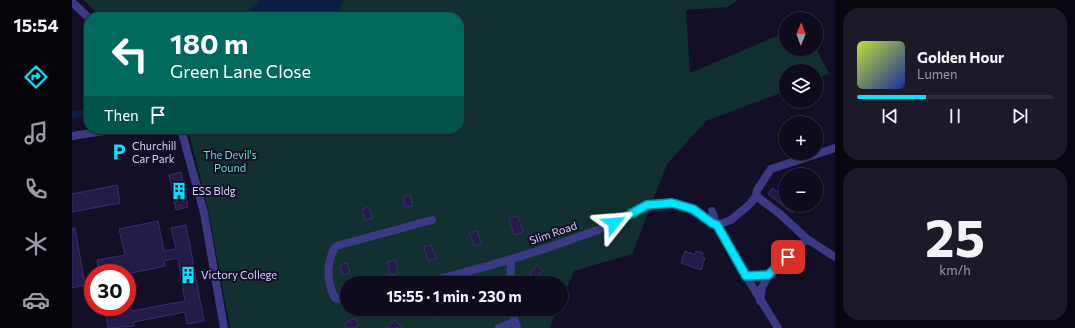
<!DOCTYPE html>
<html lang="en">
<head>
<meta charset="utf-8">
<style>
	:root { --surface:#0e0b1c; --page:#1c1929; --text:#f1f3f6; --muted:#9b9ba3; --line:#2e2b3b; --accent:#00e5ff }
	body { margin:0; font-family:Commissioner,sans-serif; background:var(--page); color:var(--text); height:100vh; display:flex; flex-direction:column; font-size:15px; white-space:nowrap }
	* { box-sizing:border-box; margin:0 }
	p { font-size:13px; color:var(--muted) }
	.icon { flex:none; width:22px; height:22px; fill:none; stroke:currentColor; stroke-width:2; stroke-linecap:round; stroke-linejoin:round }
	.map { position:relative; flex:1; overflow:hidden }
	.details { display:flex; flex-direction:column; gap:8px; padding:8px; background:#08060f; width:240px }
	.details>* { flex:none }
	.banner { position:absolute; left:12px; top:12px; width:380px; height:122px; border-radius:16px; box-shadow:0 1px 3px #0004,0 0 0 1px var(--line); background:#00695c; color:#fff; overflow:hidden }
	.needle { width:26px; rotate:1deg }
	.buttons { position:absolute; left:707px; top:12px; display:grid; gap:8px }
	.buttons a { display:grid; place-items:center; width:44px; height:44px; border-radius:50%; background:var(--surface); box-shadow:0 1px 3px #0004,0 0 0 1px var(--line); font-size:20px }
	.speed { position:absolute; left:12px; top:264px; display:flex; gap:8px; font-size:20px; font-weight:700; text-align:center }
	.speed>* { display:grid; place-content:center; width:52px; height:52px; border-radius:50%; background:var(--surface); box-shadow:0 1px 3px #0004,0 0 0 1px var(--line); line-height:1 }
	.speed .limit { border:6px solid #d22; background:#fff; color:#111 }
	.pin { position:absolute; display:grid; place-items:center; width:34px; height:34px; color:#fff; margin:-17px; border-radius:8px; box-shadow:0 2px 6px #0006 }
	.me { position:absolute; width:44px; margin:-22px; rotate:62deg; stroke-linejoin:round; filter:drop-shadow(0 0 3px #0008) }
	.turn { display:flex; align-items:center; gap:14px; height:84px; padding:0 20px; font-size:18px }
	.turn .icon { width:52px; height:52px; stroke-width:2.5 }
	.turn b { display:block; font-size:28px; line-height:34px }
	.then { display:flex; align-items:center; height:38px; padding:0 20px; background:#0003; gap:8px; font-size:15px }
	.details .card { flex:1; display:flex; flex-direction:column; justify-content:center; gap:6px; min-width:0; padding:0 14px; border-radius:16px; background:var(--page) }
	.details .dial { align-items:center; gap:0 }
	.dial b { font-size:52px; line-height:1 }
	.song { display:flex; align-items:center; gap:12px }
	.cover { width:48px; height:48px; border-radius:6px; background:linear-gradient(135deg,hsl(70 70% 55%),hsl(230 70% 35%)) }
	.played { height:4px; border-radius:2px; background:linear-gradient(90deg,var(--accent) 35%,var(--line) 35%) }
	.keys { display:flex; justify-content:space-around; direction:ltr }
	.trip { position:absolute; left:268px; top:276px; width:228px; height:40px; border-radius:20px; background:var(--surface); box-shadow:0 1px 3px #0004,0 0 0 1px var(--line); font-weight:700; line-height:40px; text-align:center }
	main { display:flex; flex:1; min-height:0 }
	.dock { display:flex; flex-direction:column; width:72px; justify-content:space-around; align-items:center; background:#06040b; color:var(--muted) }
	.dock .icon { width:28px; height:28px }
	.dock .on { color:var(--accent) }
	.dock b { font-size:18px; color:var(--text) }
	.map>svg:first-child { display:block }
</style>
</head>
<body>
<main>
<nav class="dock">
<b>15:54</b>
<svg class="icon on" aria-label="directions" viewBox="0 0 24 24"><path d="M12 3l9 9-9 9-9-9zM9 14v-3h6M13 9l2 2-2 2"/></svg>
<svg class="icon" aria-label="music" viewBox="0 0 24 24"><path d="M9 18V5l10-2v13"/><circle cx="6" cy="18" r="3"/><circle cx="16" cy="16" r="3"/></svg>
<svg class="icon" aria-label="phone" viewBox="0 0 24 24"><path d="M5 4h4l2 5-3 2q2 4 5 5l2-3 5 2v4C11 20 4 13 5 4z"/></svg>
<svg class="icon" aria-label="climate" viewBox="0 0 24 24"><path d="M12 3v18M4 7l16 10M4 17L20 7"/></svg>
<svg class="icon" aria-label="car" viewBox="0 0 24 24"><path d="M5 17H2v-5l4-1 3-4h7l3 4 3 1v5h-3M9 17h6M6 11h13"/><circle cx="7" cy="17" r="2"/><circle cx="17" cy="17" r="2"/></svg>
</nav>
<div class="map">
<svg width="763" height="328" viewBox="0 0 763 328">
	<rect width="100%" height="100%" fill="#130f26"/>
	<g fill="#12302f">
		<polygon points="12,0 189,0 170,17 29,17"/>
		<path d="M271,0H666L655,7L614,10L618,73L714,32V49L744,48L757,74L744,79V71H714V91L634,121L595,164L560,254L502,271L489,301V283H275V309H485L478,328H158L136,209L116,129H387V17H259C266,14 269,7 271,0Z"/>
	</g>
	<g fill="#0a1f44">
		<path d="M189,0H271C269,7 266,14 259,17H170Z"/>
		<polygon points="17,109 17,114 0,119 0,111"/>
	</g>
	<g fill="#241b47" stroke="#3b2d73">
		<polygon points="109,172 116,207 104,210 97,175"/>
		<polygon points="45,185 48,203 0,212 0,194"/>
		<polygon points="700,188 714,198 714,205 726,205 720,213 696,194"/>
		<polygon points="338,195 341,206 333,207 331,197"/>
		<polygon points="297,207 300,218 293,220 290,209"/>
		<polygon points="446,216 451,232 442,235 437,219"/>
		<polygon points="86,221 92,251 104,249 99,228 114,225 132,321 115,324 113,312 62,322 62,326 36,328 33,307 59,307 60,311 113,301 106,258 92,261 93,266 55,274 27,273 25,260 53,255 47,229"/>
		<polygon points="0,228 3,228 13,285 0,288"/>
		<polygon points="405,231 410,244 403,246 397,233"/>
		<polygon points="359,245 364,258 356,261 352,247"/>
		<polygon points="613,251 623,255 624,251 631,253 630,257 633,258 629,270 609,263"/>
		<polygon points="324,260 326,273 318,275 316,262"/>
		<polygon points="275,263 278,273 271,275 268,265"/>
		<polygon points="465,265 471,270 463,278 458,274"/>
		<polygon points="363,309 376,309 364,318 359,312"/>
		<polygon points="283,318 287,325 281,328 274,328 272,324"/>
		<polygon points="323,320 330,328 313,328"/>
	</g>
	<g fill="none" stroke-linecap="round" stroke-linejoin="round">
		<g stroke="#3d3a85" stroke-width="8">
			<polyline points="0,2 17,18"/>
			<polyline points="109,129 132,213 152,328"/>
			<polyline points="0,136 45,129"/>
			<polyline points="640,211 645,225 674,276 706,328"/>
			<polyline points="645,225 659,220 678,204 684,196 685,190 699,169 763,148"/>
			<polyline points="735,239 763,257"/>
			<polyline points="674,276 697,275 735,239 708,214 684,196"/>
			<path d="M352,283C403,270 456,256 506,237C518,233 531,228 543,223C563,213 576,202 599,203C620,204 628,220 645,225"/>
			<polyline points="438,283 439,259"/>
			<path d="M275,300L263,298C254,281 254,262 264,246L360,220"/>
			<polyline points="688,301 690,287 697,275"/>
			<polyline points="439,309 445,328"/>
			<polyline points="427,328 443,322"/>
		</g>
	</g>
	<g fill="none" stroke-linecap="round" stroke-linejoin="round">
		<g stroke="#0095a6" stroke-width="10">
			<polyline id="route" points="542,223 575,205 600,203 621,209 640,223 645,225 674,276 696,275 716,257"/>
		</g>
		<use href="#route" stroke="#00e5ff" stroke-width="7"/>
	</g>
	<defs>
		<g id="parking-bare" transform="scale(1.38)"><path d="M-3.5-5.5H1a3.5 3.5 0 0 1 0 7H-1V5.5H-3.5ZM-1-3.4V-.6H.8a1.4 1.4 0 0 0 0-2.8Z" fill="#00e5ff" stroke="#130f26" stroke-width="2.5" paint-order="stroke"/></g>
		<g id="building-bare" transform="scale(1.38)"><path d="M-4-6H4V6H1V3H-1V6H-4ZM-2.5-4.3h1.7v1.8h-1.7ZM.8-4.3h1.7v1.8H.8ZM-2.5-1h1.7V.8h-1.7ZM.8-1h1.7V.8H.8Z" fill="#00e5ff" stroke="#130f26" stroke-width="2.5" paint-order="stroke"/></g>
	</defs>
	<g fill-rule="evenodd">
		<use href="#parking-bare" x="47" y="152"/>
		<use href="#building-bare" x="107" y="191"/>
		<use href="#building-bare" x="116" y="275"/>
	</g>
	<g text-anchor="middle" stroke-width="4" stroke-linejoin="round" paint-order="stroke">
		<g font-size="11" fill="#d9d4ff" stroke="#130f26" text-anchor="start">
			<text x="60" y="150">Churchill<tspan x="60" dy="13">Car Park</tspan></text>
			<text x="120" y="195">ESS Bldg</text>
			<text x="129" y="279">Victory College</text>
		</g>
		<g font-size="11" fill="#5fe0c0" stroke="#130f26">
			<text x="158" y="159">The Devil's<tspan x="158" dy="13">Pound</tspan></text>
		</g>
		<g font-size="11" fill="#d9d4ff" stroke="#130f26">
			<text transform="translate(481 233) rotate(-19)" y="4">Slim Road</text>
		</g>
	</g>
</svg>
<div class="buttons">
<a><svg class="needle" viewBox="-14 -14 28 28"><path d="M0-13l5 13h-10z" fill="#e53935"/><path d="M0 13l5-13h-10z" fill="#9b9ba3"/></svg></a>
<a><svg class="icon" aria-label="layers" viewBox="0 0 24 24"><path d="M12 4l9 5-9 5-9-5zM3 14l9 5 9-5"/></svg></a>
<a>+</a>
<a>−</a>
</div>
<div class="speed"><div class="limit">30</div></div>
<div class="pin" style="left:716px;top:257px;background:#d93025"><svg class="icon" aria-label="arrive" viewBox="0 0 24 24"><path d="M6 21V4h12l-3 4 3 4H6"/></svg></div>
<svg class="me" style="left:542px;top:223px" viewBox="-20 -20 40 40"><path d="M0-17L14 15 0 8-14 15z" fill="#00e5ff" stroke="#fff" stroke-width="4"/></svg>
<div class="trip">15:55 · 1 min · 230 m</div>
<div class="banner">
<div class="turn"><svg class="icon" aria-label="left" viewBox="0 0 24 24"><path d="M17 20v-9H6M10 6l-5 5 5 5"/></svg><div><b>180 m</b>Green Lane Close</div></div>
<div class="then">Then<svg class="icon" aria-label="arrive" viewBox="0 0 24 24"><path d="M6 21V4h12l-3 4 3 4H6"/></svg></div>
</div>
</div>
<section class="details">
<div class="card">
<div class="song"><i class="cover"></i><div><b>Golden Hour</b><p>Lumen</p></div></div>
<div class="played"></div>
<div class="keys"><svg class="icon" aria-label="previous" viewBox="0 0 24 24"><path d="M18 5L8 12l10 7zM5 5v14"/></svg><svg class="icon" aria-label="pause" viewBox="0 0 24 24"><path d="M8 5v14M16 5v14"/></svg><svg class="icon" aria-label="next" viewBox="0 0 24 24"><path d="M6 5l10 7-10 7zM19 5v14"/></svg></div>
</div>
<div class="card dial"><b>25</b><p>km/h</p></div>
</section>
</main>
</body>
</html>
